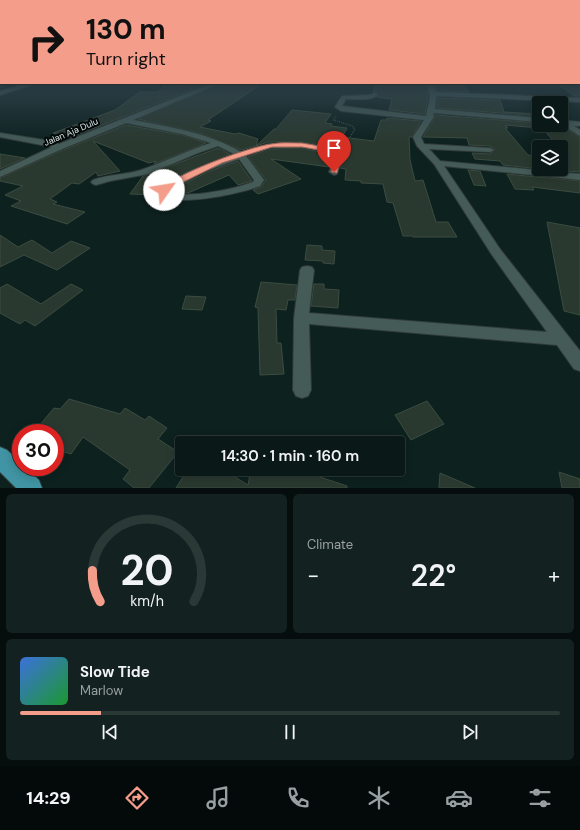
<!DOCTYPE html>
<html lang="en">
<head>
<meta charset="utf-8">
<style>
	:root { --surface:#0a1917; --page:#132220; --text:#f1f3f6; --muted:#99a0a1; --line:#2a3836; --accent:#f49d8b }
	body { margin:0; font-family:"DM Sans",sans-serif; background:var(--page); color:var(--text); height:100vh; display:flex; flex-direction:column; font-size:15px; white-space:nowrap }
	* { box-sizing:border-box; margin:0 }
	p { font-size:13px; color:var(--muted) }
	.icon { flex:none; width:22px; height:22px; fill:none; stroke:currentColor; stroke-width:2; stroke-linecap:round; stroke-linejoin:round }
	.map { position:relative; height:488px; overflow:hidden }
	.side { display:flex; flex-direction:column; gap:6px; padding:6px; background:#060e0d; flex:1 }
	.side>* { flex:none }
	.hud { position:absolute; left:0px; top:0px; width:580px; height:84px; box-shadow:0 2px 10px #0003,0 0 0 1px var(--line); background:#f49d8b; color:#111; overflow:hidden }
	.buttons { position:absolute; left:532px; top:96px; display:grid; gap:8px }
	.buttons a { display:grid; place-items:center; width:36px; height:36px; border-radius:4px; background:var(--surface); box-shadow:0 2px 10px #0003,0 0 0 1px var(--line); font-size:20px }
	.speed { position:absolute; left:12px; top:424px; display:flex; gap:8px; font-size:20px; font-weight:700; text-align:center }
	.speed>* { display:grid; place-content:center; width:52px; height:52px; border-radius:50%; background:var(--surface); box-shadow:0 2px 10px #0003,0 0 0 1px var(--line); line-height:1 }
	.speed .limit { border:6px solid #d22; background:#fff; color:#111 }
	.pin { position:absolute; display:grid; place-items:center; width:34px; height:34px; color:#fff; margin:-41px -17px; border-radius:50% 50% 50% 0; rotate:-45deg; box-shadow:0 0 4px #0007 }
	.pin .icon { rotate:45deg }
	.me { position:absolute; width:44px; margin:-22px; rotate:58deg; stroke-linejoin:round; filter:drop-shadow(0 0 3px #0008) }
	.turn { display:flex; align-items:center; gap:14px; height:84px; padding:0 20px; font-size:18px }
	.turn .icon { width:52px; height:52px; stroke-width:2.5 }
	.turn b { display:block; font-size:28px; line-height:34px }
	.big { font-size:30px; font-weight:600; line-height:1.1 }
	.side .card { flex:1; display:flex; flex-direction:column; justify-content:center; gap:6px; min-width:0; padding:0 14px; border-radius:6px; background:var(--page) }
	.side .dial { align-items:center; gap:0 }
	.dial svg { height:104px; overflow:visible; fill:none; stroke:var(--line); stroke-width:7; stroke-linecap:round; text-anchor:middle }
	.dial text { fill:var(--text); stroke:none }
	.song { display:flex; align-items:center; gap:12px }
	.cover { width:48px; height:48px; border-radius:6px; background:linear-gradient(135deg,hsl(220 70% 55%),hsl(130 70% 35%)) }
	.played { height:4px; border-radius:2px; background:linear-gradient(90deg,var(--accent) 15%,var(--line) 15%) }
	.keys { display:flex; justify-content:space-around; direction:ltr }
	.heat { display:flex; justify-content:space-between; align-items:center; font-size:22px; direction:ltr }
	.side .tiles { flex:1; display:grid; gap:6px; grid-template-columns:1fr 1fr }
	.card:last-child { grid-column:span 2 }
	.trip { position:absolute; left:175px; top:436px; width:230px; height:40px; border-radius:4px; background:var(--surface); box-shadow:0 2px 10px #0003,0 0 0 1px var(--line); font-weight:600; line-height:40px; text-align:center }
	.menu { display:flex; height:64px; justify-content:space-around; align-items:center; background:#040a09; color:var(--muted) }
	.menu .icon { width:28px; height:28px }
	.menu .on { color:var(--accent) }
	.menu b { font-size:18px; color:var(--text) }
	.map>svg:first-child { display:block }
</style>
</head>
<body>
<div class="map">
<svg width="580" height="488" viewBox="0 0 580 488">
	<rect width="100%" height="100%" fill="#0d211f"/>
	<g fill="#2a392f" stroke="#3c4c41">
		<polygon points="180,83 209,83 69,138 53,133 115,110 140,92 158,92 166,84 180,85"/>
		<polygon points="222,83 263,83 208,120 211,121 200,127 235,134 239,133 258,139 256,146 241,150 203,134 138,119"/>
		<polygon points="385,83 427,84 428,98 425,114 389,110 392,99 377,97 379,95 376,92 373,92 375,85 385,85"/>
		<polygon points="557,83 580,83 580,96 574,96"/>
		<polygon points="436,84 463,85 469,92 437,91"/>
		<polygon points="437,98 500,100 504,112 539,114 539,116 437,108"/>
		<polygon points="292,110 331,114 325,123 332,124 331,126 347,128 342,137 374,141 381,120 386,120 387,118 421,121 412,137 409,137 410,160 415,181 423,180 436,222 448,222 457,237 413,237 412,236 403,236 393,203 387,202 383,184 361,183 361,181 345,180 346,169 340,168 345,152 343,149 302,142 268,142 256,146 274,129 276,129"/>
		<polygon points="435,115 539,123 539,125 560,125 580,137 580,172 542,169 561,169 561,157 569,158 561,149 561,147 559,147 539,125 539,128 505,125 508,128 505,128 528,155 539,156 539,169 503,165 500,161 475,159 472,153 490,154 495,149 490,146 469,145 467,138 423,137 434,119"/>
		<polygon points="126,125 182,135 206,143 154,164 156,161 149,163 93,141 120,171 98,176 96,172 79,184 72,183 50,199 57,202 53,204 85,212 67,224 11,206 21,201 5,195 23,186 0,181 0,178 63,150"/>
		<polygon points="218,148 230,154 170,179 158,192 158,195 130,194 143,176"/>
		<polygon points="302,148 333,155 329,167 271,159 301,179 258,194 253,190 261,187 266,180 248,157 269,149"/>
		<polygon points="0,154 25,158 0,169"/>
		<polygon points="238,161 252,181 238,185 229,175 188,193 180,192 177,188 207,172"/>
		<polygon points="468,170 480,171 486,186 474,185"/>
		<polygon points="507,174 580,181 580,193 532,187 534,190 515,189"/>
		<polygon points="547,222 580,228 580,315 564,311"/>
		<polygon points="0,235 18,247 32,240 52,253 71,241 90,248 57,270 24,255 0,267"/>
		<polygon points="307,245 322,246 322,250 335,251 334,264 323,263 323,261 305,260"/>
		<polygon points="261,282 297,285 295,300 288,300 286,310 276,309 277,343 281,343 284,374 260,375 258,308 255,307"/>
		<polygon points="7,284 41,304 71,284 83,290 35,326 25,320 20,324 0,313 0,288"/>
		<polygon points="314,284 324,284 324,289 339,290 338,308 311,306"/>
		<polygon points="186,296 206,297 202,310 182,309"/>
		<polygon points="69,399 120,414 125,408 145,420 149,416 167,428 158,439 178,452 149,488 134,488 123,479 130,470 83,437 71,454 55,449 55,433 43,433 47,428 39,426 54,408 60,409"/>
		<polygon points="427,401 444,424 411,440 395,415"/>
		<polygon points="188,469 222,469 248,485 251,469 322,469 320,477 347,486 347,488 176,488"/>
		<polygon points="559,472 580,479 580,488 562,488"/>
		<polygon points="440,473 475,488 439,488"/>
	</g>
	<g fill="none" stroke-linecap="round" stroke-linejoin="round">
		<g stroke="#303b39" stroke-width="2">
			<g id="minor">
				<rect x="579" y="76" width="1" height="3"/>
				<polygon points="29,83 38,83 0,95 0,91"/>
				<path d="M213,83H221L133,120C170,127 209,133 241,152L268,144L302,143L343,150L344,152L337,174L334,175L329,172L335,154L302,147L269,148L246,156L264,180L260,186C242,193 173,209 159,193C166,177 217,160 234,154L218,146L198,153L148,174L110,181L96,185L93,184L91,182L93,180C109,174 128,175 144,169C167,161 188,150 211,143L182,134L126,123L62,149L0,177V171L52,147L0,137V133L51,141L59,144ZM239,159L254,180L253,182C235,189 188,199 170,192V190L206,171Z"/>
				<path d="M428,83H434L436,92L580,98V102L436,96L435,109L539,118V122L434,113L433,118L421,137L424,144L490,148L494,150L490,152L429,149L440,161L580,174V180L444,166L500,249L580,351V371L574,369L557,345L309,324L311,390L308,396L302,398L296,396L293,390L294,318L300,270L302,267L307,266L312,267L314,270L309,313L547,332L492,255L434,164L417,146L413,137L424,120L341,111L335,107L342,96L369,95L375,93L378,95C370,101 356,99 346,99L342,106L426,116L430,98Z"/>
				<polygon points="561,120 580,122 580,126 574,126 580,130 580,136 561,124"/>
			</g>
		</g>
		<g stroke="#303b39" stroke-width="2">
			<polygon id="major" points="0,447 7,450 21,463 21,467 25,467 39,480 42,488 16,488 0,472"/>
		</g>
		<polyline stroke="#5d6e6c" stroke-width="1.5" stroke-dasharray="0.5 1.5" stroke-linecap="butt" points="336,116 334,120 352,126 355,129 345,145"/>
		<use href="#minor" fill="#455b58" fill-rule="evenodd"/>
		<use href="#major" fill="#4094a3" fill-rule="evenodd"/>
	</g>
	<linearGradient id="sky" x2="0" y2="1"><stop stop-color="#071211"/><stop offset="0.53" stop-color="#2f434d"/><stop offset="1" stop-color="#2f434d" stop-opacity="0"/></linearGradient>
	<rect width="580" height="144" fill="url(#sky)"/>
	<path fill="#f49d8b" stroke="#9f665a" d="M302,143L342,150L343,152L337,173L331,172L336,153L302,147H272L222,163L175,186L167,192H161L160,190C174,174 249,147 271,144C281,142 292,143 302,143Z"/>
	<g text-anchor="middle" stroke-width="4" stroke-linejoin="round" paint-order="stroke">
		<g font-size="9" fill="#d9e5e3" stroke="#030908">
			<text transform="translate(71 132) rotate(-23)" y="3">Jalan Aja Dulu</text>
		</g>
	</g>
</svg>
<div class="buttons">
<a><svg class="icon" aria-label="search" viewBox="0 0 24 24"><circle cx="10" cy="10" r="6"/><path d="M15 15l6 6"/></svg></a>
<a><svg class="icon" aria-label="layers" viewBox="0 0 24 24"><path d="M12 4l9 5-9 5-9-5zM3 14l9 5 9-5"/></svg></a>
</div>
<div class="speed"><div class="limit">30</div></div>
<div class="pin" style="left:334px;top:172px;background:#d93025"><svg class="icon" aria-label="arrive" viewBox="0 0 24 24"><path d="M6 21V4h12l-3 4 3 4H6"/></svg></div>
<svg class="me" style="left:164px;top:190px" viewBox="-20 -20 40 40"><circle r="19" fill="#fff"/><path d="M0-13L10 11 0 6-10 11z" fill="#f49d8b"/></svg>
<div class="trip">14:30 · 1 min · 160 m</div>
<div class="hud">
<div class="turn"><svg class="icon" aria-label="right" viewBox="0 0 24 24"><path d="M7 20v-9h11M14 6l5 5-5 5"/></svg><div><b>130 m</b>Turn right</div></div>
</div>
</div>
<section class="side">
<div class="tiles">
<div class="card dial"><svg viewBox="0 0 100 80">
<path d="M14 69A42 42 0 1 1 86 69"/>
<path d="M14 69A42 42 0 0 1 8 45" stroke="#f49d8b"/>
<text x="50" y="56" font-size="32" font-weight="700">20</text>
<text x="50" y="72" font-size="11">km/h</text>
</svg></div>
<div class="card"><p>Climate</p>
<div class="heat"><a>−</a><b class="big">22°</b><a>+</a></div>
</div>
<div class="card">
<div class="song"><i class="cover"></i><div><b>Slow Tide</b><p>Marlow</p></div></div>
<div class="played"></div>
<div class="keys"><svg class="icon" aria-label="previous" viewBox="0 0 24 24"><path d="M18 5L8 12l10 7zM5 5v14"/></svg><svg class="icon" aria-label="pause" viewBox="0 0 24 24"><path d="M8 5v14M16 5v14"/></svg><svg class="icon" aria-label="next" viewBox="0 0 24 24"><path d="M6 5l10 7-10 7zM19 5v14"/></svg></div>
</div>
</div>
</section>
<nav class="menu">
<b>14:29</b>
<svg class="icon on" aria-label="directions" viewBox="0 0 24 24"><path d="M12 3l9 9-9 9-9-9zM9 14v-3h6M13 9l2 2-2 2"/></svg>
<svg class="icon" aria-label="music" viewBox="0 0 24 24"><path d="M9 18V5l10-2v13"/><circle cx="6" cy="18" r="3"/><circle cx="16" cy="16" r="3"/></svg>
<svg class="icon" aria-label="phone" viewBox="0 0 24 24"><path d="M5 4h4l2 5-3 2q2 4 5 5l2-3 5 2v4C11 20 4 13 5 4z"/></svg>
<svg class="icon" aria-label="climate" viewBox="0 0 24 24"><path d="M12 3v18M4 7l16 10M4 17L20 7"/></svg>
<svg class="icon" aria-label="car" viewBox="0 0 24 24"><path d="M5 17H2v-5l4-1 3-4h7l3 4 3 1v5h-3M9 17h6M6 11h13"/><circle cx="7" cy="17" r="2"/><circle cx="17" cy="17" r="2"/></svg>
<svg class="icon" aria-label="filters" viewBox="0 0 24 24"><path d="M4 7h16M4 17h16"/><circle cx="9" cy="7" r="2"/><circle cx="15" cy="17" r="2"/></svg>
</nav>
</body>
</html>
